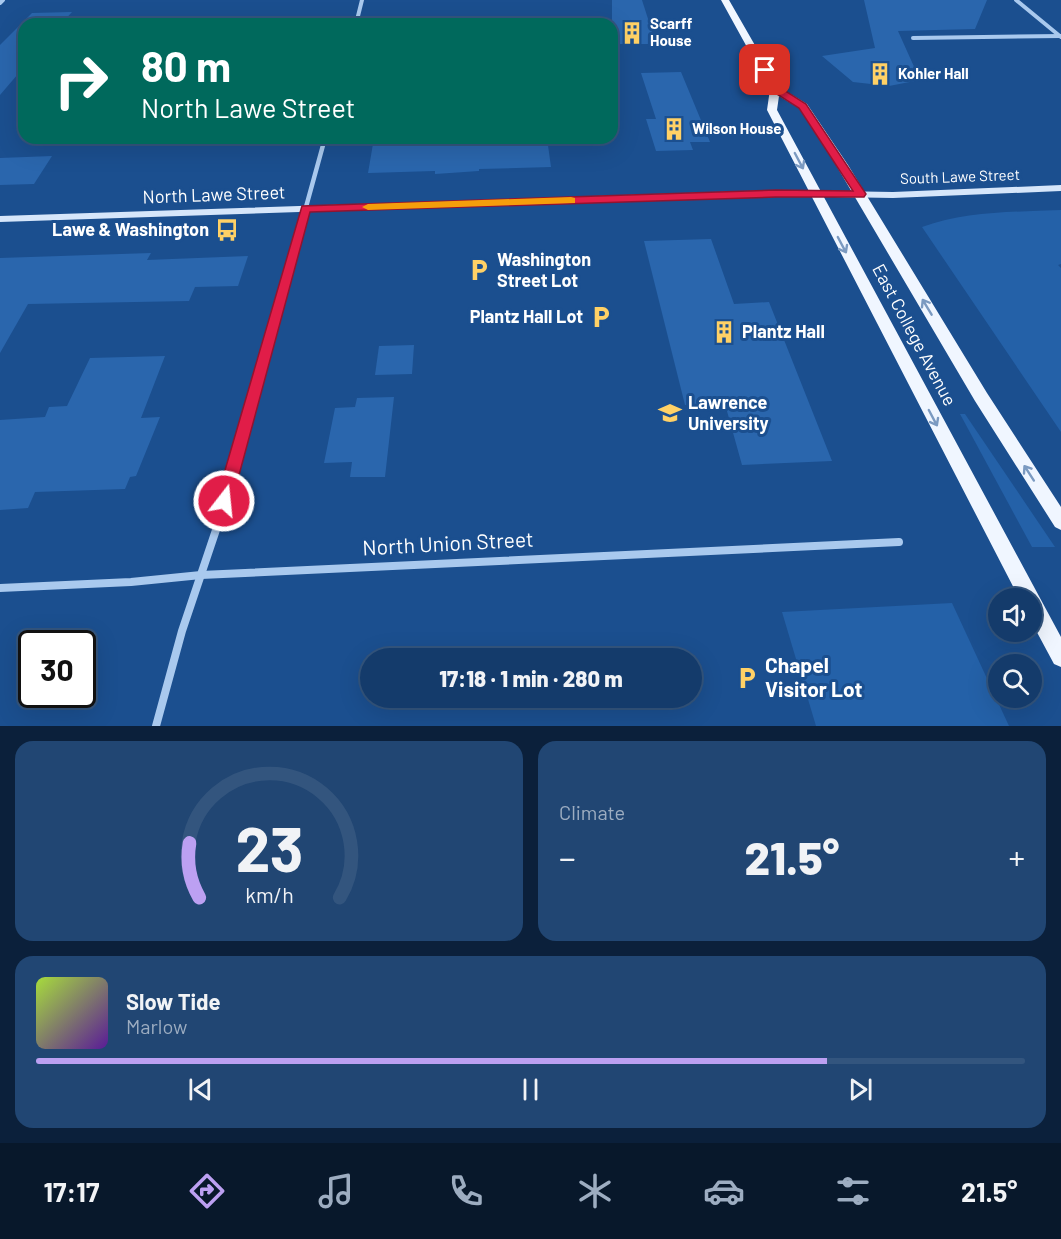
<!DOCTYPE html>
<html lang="en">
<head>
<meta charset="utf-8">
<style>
	:root { --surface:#143b6b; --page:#214673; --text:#f1f3f6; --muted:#9dadc1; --line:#33557e; --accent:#bca0f2 }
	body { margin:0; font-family:Barlow,sans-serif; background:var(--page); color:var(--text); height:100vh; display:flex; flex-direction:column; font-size:22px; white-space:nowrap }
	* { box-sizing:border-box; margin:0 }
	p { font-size:20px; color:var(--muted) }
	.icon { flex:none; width:33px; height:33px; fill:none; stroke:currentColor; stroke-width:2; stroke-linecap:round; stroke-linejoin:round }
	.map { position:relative; height:726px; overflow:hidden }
	.drawer { display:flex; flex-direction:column; gap:15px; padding:15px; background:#0b203b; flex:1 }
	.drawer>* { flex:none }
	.top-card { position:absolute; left:18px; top:18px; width:600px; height:126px; border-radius:18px; box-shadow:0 6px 24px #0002,0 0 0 2px var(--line); background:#00695c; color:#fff; overflow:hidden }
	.buttons { position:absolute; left:988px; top:588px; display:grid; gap:12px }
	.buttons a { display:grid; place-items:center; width:54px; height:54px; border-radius:50%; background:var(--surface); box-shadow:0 6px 24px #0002,0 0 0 2px var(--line); font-size:30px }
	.speed { position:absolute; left:18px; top:630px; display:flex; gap:12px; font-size:30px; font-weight:700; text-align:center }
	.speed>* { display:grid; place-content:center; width:78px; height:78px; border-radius:50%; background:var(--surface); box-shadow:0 6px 24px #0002,0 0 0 2px var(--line); line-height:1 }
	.speed .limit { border:3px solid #111; border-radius:9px; background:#fff; color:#111 }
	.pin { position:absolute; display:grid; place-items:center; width:51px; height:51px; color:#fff; margin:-26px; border-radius:12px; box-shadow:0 3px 9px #0006 }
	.me { position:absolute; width:66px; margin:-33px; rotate:16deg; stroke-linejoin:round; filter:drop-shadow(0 0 4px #0008) }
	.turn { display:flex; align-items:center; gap:21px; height:126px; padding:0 24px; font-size:27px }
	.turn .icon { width:78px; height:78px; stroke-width:2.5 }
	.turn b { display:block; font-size:42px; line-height:51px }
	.big { font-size:45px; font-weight:800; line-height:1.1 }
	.drawer .card { flex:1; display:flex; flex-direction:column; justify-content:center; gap:9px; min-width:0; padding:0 21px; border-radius:18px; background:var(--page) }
	.drawer .dial { align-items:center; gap:0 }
	.dial svg { height:156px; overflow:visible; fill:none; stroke:var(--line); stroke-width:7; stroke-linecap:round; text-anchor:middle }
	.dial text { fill:var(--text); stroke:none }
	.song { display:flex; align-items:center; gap:18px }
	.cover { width:72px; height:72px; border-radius:9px; background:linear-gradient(135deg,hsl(80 70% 55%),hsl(270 70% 35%)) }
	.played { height:6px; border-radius:3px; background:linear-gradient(90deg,var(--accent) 80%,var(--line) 80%) }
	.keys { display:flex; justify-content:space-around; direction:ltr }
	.heat { display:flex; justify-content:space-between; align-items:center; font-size:33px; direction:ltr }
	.drawer .tiles { flex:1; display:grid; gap:15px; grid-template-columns:1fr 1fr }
	.card:last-child { grid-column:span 2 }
	.trip { position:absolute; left:360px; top:648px; width:342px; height:60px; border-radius:30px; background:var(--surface); box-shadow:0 6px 24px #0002,0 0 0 2px var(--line); font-weight:800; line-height:60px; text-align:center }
	.menu { display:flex; height:96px; justify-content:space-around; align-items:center; background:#08182b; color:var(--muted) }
	.menu .icon { width:42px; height:42px }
	.menu .on { color:var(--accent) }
	.menu b { font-size:27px; color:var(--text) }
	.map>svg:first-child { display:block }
</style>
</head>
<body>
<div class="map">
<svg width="1061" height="726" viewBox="0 0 1061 726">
	<rect width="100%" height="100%" fill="#1b4f8f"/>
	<g fill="#2461a8">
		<path d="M1061,210V264L1058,265L1061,268V432L922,227C966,211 1015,212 1061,210Z"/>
		<polygon points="965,414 1055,547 1032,547 960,414"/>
		<polygon points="952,603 1009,726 816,726 782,612"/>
	</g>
	<g fill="#2a66ad">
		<polygon points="612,0 642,0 656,44 612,44"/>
		<polygon points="864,0 987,0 975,29 898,31 920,80 889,86 853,82 822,56 875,48"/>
		<polygon points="72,12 61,24 24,24 24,67 0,95 0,45 32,13"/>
		<polygon points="681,72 710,142 690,142 693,150 656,151 646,119 656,119 641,73"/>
		<polygon points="374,138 547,138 551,167 479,169 479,171 435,174 435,171 368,173"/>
		<polygon points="52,156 34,184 0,185 0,158"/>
		<polygon points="711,239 734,304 769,302 832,461 742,465 725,404 685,405 644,241"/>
		<polygon points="151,253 147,260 248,256 238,286 195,287 189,301 28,304 0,353 0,258"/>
		<polygon points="414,345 412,374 375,375 379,346"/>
		<polygon points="165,356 141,418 160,417 136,476 130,477 125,489 35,492 28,508 0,510 0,420 45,417 49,407 67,406 90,358"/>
		<polygon points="394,397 385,477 350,477 352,462 324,463 335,408 355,407 357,398"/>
	</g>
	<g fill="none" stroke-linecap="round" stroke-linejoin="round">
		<g stroke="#a9c9ee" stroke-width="4">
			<polyline points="1016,0 1061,37"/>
			<polyline points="0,3 3,0"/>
			<polyline points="356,24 362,0"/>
			<polyline points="913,38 1061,36"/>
		</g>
		<polyline stroke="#a9c9ee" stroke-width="4.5" points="287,276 325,138"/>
		<polyline stroke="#a9c9ee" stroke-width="6" points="232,474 287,275"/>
		<g stroke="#a9c9ee" stroke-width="8">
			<polyline points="0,588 131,582 201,575 899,542"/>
			<polyline points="156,726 182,631 218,524 232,473"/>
		</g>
		<polygon fill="#d6e6fa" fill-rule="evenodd" points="1061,185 1061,191 893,198 776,196 0,222 0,216 776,190 893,192"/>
		<polygon fill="#f0f6ff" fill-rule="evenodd" points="721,0 729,0 779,87 807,104 848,165 987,393 1061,507 1061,530 1055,527 975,401 836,165 799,108 779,96 777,110 1061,637 1061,667 1054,664 1032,623 1032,598 1019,598 767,110 770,89"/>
	</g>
	<defs><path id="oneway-shaft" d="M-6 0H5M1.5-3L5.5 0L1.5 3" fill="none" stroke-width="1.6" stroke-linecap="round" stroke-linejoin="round" transform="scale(1.5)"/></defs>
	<g stroke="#7b9ac1">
		<use href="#oneway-shaft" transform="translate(799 161) rotate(62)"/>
		<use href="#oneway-shaft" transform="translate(842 245) rotate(62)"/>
		<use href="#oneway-shaft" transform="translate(927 307) rotate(-121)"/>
		<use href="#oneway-shaft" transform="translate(933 418) rotate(62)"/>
		<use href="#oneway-shaft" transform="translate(1029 473) rotate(-123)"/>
	</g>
	<polygon fill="#e11d48" stroke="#92132f" stroke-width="1.5" points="761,68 768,68 779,87 806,104 866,194 864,197 776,197 310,212 232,501 230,506 224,508 219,506 216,501 302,206 776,190 853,191 799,108 772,91 760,70"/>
	<polygon fill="#f59e0b" points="571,197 575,198 575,203 368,210 362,207 368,204"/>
	<defs>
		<g id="building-bare" transform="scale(1.8)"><path d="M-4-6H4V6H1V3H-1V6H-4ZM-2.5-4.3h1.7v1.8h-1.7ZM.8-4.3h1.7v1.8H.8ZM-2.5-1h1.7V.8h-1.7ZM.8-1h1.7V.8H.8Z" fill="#ffd166" stroke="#1b4f8f" stroke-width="2.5" paint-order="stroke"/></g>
		<g id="bus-bare" transform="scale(1.8)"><path d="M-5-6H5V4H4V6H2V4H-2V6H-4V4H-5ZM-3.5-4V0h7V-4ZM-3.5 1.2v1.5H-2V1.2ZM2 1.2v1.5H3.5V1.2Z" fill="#ffd166" stroke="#1b4f8f" stroke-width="2.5" paint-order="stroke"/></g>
		<g id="parking-bare" transform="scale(1.8)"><path d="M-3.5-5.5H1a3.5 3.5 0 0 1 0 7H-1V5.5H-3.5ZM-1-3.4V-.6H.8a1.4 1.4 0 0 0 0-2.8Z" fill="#ffd166" stroke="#1b4f8f" stroke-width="2.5" paint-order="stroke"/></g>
		<g id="university-bare" transform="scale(1.8)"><path d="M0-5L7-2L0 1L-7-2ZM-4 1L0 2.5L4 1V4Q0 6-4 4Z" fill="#ffd166" stroke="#1b4f8f" stroke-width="2.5" paint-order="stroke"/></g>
	</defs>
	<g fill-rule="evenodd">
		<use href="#building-bare" x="632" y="33"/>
		<use href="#building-bare" x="880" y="74"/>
		<use href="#building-bare" x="674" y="129"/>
		<use href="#bus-bare" x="227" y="230"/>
		<use href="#parking-bare" x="479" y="270"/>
		<use href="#parking-bare" x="601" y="317"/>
		<use href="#building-bare" x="724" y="332"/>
		<use href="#university-bare" x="670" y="413"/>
		<use href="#parking-bare" x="747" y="678"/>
	</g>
	<g text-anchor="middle" stroke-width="6" stroke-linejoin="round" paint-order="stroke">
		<g font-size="15" font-weight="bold" fill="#fff" stroke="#1b4f8f" text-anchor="start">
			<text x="650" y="29">Scarff<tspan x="650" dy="17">House</tspan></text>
			<text x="898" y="79">Kohler Hall</text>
			<text x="692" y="134">Wilson House</text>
		</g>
		<g font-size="15" fill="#fff" stroke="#1b4f8f">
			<text transform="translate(960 177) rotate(-2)" y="5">South Lawe Street</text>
		</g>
		<g font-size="18" fill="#fff" stroke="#1b4f8f">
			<text transform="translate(214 195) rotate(-2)" y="6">North Lawe Street</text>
			<text transform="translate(914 335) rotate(62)" y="6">East College Avenue</text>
		</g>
		<g font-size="18" font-weight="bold" fill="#fff" stroke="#1b4f8f" text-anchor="start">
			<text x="209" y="236" text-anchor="end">Lawe &amp; Washington</text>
			<text x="497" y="266">Washington<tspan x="497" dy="21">Street Lot</tspan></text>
			<text x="583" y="323" text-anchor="end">Plantz Hall Lot</text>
			<text x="742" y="338">Plantz Hall</text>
			<text x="688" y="409">Lawrence<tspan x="688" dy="21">University</tspan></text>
		</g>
		<g font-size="21" fill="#fff" stroke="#1b4f8f">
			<text transform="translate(448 544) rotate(-3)" y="7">North Union Street</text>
		</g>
		<g font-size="21" font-weight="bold" fill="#fff" stroke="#1b4f8f" text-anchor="start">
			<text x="765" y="673">Chapel<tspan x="765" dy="24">Visitor Lot</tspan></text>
		</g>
	</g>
</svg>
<div class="buttons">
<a><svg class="icon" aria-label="sound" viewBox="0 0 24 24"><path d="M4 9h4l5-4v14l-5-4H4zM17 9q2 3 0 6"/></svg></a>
<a><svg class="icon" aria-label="search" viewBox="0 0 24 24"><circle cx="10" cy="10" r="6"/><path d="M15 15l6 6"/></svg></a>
</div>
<div class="speed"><div class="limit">30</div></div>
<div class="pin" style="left:765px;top:70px;background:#d93025"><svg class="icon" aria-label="arrive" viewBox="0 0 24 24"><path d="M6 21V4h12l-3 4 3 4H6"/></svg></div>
<svg class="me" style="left:224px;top:501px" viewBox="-20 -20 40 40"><circle r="17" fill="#e11d48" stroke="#fff" stroke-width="3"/><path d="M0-11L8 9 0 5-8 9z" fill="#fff"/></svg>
<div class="trip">17:18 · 1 min · 280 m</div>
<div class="top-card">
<div class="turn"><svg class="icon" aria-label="right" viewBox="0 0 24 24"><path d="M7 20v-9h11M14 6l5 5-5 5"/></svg><div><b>80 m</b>North Lawe Street</div></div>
</div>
</div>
<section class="drawer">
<div class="tiles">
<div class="card dial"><svg viewBox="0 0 100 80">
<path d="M14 69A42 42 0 1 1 86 69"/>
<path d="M14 69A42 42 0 0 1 9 41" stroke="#bca0f2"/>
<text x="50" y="56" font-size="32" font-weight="700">23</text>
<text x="50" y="72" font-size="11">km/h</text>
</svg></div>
<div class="card"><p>Climate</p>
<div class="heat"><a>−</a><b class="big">21.5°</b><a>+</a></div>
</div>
<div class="card">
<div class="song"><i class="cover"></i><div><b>Slow Tide</b><p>Marlow</p></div></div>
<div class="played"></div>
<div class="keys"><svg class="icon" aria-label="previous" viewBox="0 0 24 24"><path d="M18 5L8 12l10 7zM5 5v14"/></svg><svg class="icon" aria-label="pause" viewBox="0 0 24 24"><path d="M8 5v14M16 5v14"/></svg><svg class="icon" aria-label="next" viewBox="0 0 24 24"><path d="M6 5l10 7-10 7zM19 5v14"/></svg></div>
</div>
</div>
</section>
<nav class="menu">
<b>17:17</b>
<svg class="icon on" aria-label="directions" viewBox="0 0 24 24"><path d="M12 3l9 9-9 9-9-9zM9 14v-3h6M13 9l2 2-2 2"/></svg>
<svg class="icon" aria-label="music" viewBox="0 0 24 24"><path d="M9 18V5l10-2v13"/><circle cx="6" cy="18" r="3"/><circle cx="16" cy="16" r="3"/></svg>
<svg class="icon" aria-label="phone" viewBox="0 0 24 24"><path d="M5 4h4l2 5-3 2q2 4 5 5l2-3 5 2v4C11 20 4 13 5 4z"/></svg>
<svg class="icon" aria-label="climate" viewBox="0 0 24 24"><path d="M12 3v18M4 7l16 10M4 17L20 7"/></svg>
<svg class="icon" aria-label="car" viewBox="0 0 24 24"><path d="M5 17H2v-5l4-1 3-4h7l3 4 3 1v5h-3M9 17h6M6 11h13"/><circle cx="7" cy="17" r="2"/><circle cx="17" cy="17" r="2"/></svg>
<svg class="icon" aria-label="filters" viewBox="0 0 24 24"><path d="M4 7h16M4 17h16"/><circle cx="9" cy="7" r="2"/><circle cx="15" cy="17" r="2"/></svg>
<b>21.5°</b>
</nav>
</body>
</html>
